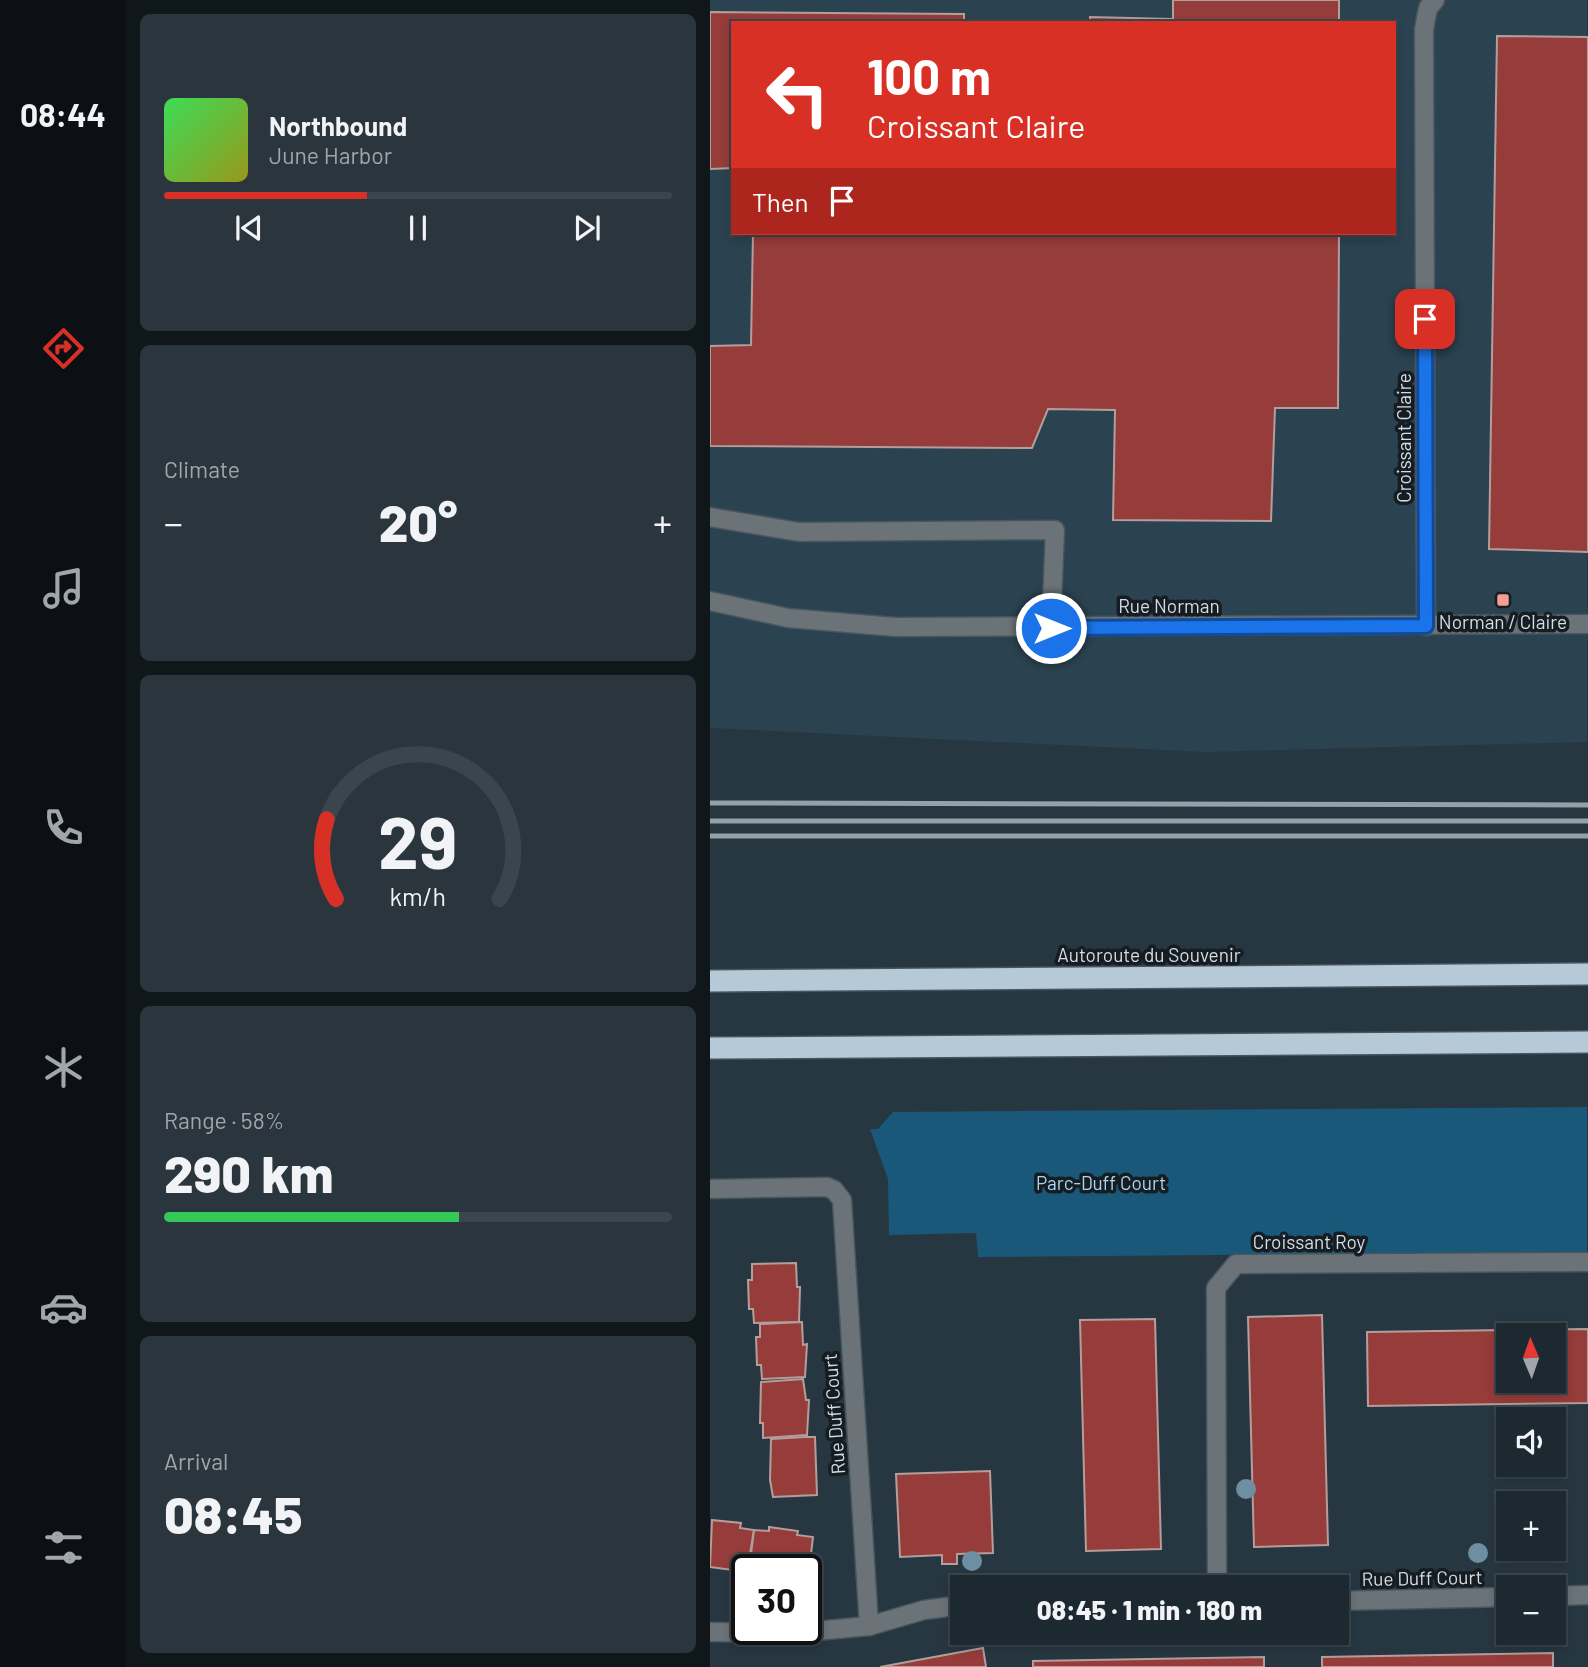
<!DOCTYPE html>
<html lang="en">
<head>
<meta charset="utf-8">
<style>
	:root { --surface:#1d2931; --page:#2a353d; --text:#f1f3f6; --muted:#a0a6ab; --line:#3b454d; --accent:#d93025 }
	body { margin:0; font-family:Barlow,sans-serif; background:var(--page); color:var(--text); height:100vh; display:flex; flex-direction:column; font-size:26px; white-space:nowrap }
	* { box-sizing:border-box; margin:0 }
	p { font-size:23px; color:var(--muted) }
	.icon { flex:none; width:38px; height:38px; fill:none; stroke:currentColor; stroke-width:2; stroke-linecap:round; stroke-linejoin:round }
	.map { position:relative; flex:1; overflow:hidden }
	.sheet { display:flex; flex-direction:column; gap:14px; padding:14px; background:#10171b; width:584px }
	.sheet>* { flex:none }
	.banner { position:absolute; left:21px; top:21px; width:665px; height:214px; border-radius:0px; box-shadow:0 4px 10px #0003,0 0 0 2px var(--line); background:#d93025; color:#fff; overflow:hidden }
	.needle { width:46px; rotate:358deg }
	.controls { position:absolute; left:786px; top:1323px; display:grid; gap:14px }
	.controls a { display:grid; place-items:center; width:70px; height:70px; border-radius:0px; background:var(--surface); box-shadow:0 4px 10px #0003,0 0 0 2px var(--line); font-size:35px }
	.speed { position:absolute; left:21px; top:1554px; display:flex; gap:14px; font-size:35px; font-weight:700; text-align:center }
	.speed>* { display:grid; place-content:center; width:91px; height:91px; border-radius:50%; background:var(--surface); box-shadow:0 4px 10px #0003,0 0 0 2px var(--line); line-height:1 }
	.speed .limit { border:4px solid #111; border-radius:10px; background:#fff; color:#111 }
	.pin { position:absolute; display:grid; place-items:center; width:60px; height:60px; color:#fff; margin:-30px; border-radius:14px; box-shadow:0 4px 10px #0006 }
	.me { position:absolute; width:77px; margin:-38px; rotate:90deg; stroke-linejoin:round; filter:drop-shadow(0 0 5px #0008) }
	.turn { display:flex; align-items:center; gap:24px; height:147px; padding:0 21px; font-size:32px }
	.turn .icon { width:91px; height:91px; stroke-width:2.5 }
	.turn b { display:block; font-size:49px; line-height:60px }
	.then { display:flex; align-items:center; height:66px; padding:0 21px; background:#0003; gap:14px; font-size:26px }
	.big { font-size:52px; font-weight:800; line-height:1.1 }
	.sheet .widget { flex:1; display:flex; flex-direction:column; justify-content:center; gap:10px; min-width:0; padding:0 24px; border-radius:10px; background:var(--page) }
	.sheet .dial { align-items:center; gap:0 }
	.dial svg { height:182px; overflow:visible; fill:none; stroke:var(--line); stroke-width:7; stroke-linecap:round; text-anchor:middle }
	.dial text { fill:var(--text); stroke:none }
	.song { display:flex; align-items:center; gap:21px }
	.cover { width:84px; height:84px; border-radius:10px; background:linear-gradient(135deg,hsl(130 70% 55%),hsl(60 70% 35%)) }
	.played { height:7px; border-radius:4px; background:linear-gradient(90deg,var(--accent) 40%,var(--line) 40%) }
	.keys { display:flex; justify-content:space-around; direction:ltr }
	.heat { display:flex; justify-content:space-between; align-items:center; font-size:38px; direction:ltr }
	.charge { height:10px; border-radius:5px; background:linear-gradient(90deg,#34c759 58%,var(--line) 0) }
	.trip { position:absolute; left:240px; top:1575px; width:399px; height:70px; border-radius:0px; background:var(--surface); box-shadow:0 4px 10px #0003,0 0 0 2px var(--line); font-weight:800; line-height:70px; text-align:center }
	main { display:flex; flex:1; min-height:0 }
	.menu { display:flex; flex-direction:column; width:126px; justify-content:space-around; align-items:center; background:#0c1014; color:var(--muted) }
	.menu .icon { width:49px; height:49px }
	.menu .on { color:var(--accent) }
	.menu b { font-size:32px; color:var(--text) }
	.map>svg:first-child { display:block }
</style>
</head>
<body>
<main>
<nav class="menu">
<b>08:44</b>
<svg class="icon on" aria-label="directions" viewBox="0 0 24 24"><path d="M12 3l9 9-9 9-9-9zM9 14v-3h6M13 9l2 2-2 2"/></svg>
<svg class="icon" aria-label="music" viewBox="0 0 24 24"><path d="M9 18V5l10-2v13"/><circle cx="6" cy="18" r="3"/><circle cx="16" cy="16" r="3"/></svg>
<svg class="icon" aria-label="phone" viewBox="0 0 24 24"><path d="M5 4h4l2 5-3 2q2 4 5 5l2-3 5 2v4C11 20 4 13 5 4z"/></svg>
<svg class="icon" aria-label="climate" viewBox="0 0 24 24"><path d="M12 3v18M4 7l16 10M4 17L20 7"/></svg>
<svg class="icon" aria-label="car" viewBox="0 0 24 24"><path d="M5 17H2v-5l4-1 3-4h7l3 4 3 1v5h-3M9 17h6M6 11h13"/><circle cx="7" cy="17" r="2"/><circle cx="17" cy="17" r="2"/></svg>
<svg class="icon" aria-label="filters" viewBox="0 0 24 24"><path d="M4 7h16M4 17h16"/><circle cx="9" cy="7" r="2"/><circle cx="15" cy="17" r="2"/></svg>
</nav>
<section class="sheet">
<div class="widget">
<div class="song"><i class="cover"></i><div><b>Northbound</b><p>June Harbor</p></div></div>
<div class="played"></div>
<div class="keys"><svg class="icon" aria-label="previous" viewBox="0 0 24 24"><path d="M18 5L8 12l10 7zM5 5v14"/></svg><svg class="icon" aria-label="pause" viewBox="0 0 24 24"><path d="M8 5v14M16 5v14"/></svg><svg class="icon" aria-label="next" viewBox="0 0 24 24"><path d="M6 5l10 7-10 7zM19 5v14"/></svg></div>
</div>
<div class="widget"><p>Climate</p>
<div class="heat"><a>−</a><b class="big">20°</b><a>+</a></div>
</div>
<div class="widget dial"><svg viewBox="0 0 100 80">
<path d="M14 69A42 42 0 1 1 86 69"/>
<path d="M14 69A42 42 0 0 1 10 34" stroke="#d93025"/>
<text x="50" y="56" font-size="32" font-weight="700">29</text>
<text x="50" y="72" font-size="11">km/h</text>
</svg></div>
<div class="widget"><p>Range · 58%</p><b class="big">290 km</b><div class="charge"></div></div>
<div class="widget"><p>Arrival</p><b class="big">08:45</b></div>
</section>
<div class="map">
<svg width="878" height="1667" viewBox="0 0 878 1667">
	<rect width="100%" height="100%" fill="#273741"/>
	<path fill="#2b4250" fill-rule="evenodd" d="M0,0H877V742L495,752L0,728ZM23,23H684V233H23Z"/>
	<polygon fill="#1a5879" points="877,1107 877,1252 268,1257 266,1233 179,1235 178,1179 160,1129 168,1129 183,1112"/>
	<g fill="#963c3a" stroke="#b49e9c" stroke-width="2" fill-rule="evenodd">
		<polygon points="463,0 629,0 629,23 380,23 380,17 463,19"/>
		<polygon points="0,12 254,14 254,23 23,23 23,168 0,169"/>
		<polygon points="787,36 878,37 878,552 779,549"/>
		<polygon points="43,233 629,233 628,408 565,408 561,521 403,520 405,410 338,409 322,448 0,446 0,346 41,345"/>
		<polygon points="86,1263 87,1287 90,1287 89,1322 44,1323 43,1309 39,1309 38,1280 42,1280 42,1264"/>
		<polygon points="612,1315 618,1545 544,1547 538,1317"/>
		<polygon points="445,1319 451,1549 376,1551 370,1320"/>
		<polygon points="92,1322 93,1345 97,1344 95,1377 52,1379 51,1365 47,1365 46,1337 50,1337 50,1324"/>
		<path d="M878,1329V1403L658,1406L657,1332ZM798,1335H844V1381H798Z"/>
		<polygon points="93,1379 96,1400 99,1400 97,1435 53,1438 53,1423 50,1423 51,1382"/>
		<polygon points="95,1437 105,1437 107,1495 63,1497 60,1480 61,1439"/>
		<polygon points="280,1471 283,1553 247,1554 247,1564 232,1564 232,1555 190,1557 186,1474"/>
		<polygon points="2,1520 31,1523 30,1528 44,1530 37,1572 0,1567"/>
		<polygon points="59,1527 88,1531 87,1535 103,1537 98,1580 96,1570 39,1570 44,1530 59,1531"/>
		<polygon points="273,1648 276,1667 170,1667"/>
		<polygon points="843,1653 843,1667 612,1667 612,1657"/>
		<polygon points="554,1657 554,1667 323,1667 323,1661"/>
	</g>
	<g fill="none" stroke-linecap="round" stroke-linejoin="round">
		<g stroke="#46555e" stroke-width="21">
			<g id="minor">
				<polyline points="0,517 89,532 345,530 341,627"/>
				<polyline points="0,601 78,618 185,627 878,624"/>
				<polyline points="716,626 714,29 718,8 725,0"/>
				<polyline points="0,1189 117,1187 124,1190 132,1200 159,1626"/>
				<polyline points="507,1587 506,1288 526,1264 878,1262"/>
				<polyline points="844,1596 878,1595"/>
				<polyline points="626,1601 798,1597"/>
				<polyline points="0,1632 85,1633 159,1626 214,1610 252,1605"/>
			</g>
		</g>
		<g stroke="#46555e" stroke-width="24">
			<g id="highway">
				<polyline points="0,981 878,974"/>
				<polyline points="0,1048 878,1042"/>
			</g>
		</g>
		<use href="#minor" stroke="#6b7378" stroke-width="18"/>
		<use href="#highway" stroke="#b6c9d6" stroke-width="21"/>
		<g stroke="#95a1a8" stroke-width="5">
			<polyline points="0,803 878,805"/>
			<polyline points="0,821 878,821"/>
			<polyline points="0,836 878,836"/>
		</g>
	</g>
	<g fill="#6e8ea2">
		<circle cx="536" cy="1489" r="10"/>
		<circle cx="768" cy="1553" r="10"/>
		<circle cx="262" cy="1561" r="10"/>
	</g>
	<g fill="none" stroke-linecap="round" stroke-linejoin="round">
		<g stroke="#114b97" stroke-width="18">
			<polyline id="route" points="341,628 716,626 715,319"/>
		</g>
		<use href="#route" stroke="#1a73e8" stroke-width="12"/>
	</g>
	<rect fill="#f59c96" stroke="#161d22" stroke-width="2.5" x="786" y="593" width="14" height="14" rx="3.5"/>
	<g text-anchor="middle" stroke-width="7" stroke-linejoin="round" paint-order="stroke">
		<g font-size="19" fill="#d3dde3" stroke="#161d22">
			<text transform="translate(694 438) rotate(-90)" y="7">Croissant Claire</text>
			<text x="459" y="613">Rue Norman</text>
			<text x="439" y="962">Autoroute du Souvenir</text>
			<text x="599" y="1249">Croissant Roy</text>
			<text transform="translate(124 1414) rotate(-94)" y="7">Rue Duff Court</text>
			<text transform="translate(712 1578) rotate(-1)" y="7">Rue Duff Court</text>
		</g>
		<g font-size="19" fill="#d3dde3" stroke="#161d22">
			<text x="793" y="629">Norman / Claire</text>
		</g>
		<g font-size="19" fill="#a9d5f1" stroke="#161d22">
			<text x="391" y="1190">Parc-Duff Court</text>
		</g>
	</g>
</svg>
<div class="controls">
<a><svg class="needle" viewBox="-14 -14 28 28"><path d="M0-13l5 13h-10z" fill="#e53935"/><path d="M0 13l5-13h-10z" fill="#a0a6ab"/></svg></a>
<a><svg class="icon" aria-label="sound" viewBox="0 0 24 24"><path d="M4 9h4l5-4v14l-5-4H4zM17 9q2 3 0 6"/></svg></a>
<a>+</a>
<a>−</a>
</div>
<div class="speed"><div class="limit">30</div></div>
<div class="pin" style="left:715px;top:319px;background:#d93025"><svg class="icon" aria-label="arrive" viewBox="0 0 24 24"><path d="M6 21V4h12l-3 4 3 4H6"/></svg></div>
<svg class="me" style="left:341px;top:628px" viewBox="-20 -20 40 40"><circle r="17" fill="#1a73e8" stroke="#fff" stroke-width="3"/><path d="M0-11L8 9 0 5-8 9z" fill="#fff"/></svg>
<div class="trip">08:45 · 1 min · 180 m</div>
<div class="banner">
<div class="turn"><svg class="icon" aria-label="left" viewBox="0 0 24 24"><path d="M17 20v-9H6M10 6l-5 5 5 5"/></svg><div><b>100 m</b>Croissant Claire</div></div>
<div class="then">Then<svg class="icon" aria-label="arrive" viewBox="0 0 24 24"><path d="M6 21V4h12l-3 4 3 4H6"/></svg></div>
</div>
</div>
</main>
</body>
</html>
